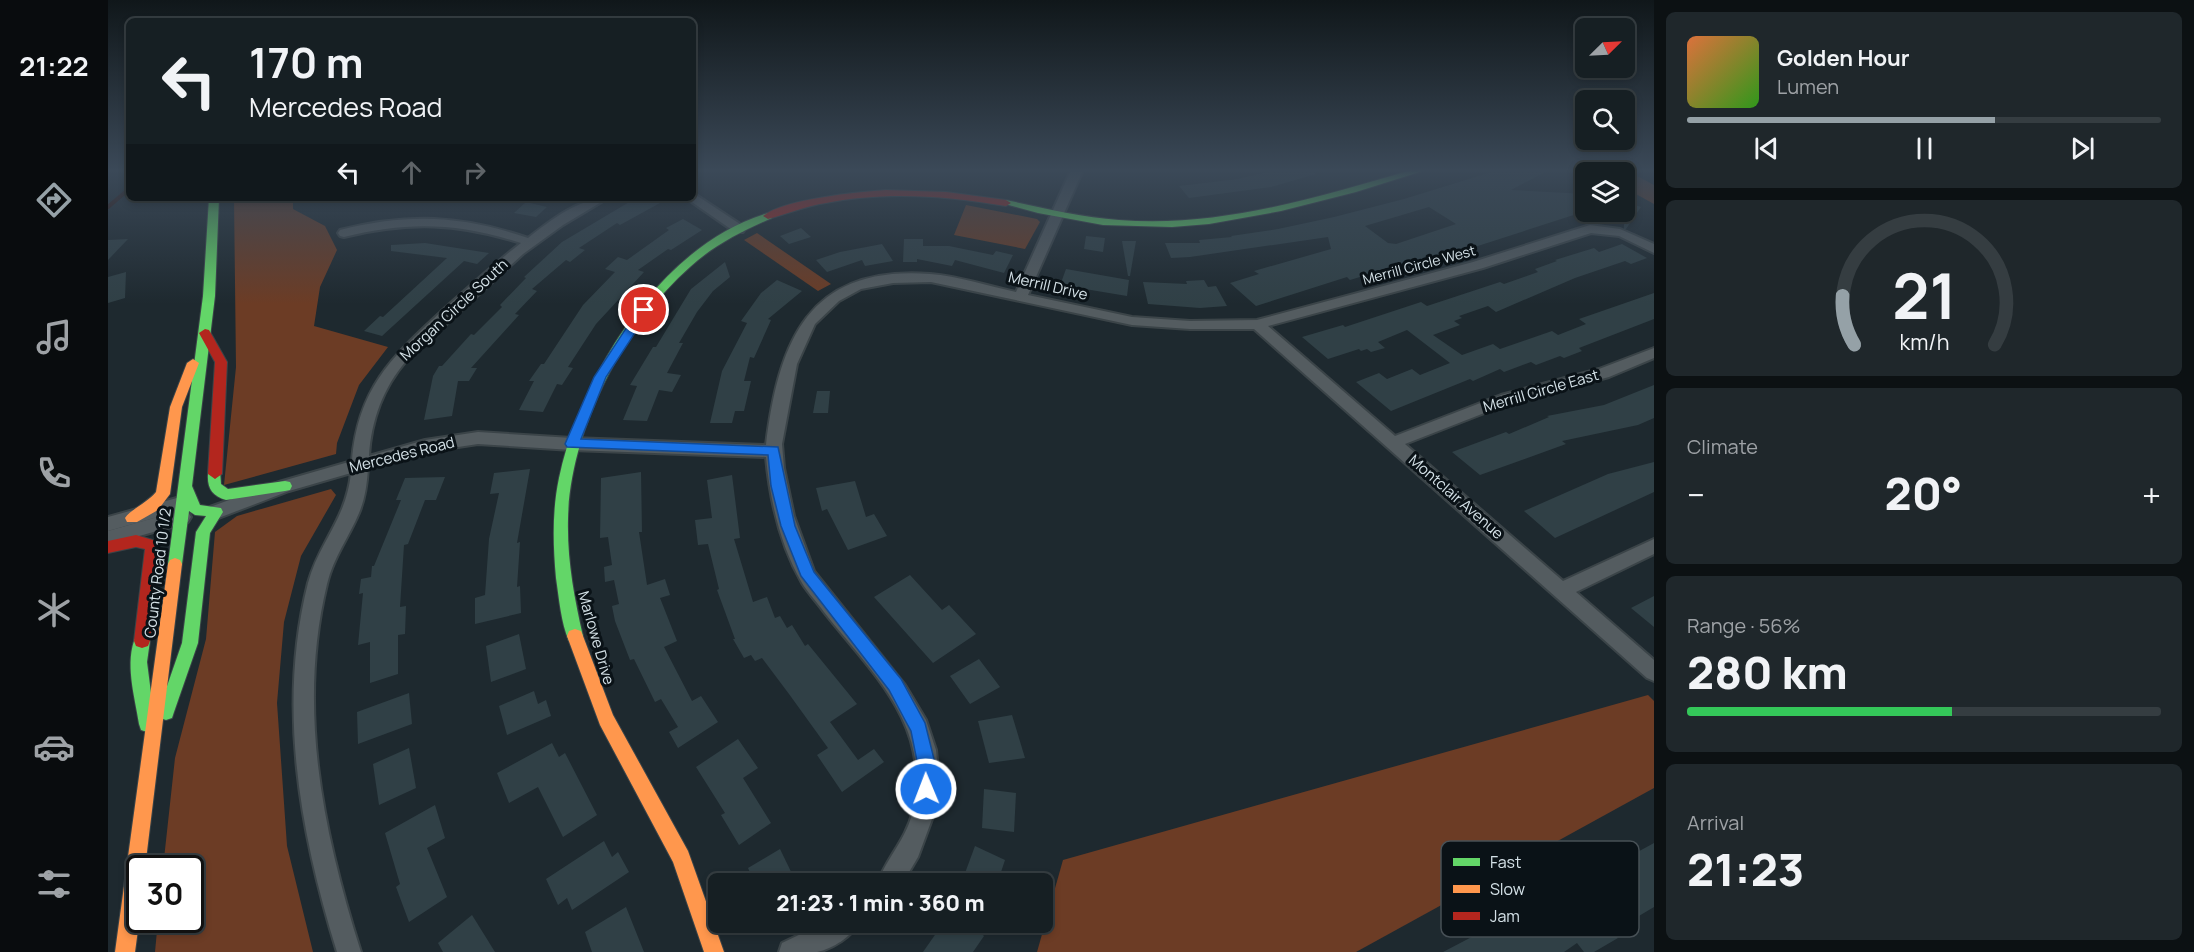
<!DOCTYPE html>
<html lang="en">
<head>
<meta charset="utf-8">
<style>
	:root { --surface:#161f23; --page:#1f272b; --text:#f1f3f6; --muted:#9ea2a6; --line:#353d41; --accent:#95a1a7 }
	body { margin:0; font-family:Manrope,sans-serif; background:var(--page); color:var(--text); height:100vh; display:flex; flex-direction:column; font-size:22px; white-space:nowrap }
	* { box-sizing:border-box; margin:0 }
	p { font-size:20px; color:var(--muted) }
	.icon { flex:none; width:33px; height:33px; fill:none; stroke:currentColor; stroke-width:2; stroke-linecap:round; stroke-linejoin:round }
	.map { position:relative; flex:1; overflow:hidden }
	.drawer { display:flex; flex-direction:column; gap:12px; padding:12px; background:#0c1113; width:540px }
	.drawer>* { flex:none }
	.banner { position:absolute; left:18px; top:18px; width:570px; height:183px; border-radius:9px; box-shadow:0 3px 9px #0003,0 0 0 2px var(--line); background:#161f23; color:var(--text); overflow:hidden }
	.needle { width:39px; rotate:66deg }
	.tools { position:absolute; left:1467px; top:18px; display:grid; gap:12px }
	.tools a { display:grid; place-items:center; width:60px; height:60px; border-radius:9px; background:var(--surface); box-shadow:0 3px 9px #0003,0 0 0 2px var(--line); font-size:30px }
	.speed { position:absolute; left:18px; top:855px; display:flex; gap:12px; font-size:30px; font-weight:700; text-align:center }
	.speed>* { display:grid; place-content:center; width:78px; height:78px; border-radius:50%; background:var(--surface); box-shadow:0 3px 9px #0003,0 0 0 2px var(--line); line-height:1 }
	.speed .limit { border:3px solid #111; border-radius:9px; background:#fff; color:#111 }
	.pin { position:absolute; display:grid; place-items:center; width:51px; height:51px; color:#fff; margin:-26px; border:3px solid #fff; border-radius:50%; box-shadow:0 2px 6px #0007 }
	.me { position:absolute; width:66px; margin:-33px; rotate:359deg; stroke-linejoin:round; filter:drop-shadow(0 0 4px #0008) }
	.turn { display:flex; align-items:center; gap:21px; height:126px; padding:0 24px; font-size:27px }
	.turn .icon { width:78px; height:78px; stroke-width:2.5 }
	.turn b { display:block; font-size:42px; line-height:51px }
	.lanes { display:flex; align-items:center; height:57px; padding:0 24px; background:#0003; justify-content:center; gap:30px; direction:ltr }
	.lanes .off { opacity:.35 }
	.big { font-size:45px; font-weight:800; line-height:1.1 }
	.drawer .tile { flex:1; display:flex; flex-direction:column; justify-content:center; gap:9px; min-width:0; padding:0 21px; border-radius:9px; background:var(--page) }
	.drawer .dial { align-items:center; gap:0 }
	.dial svg { height:156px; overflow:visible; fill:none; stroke:var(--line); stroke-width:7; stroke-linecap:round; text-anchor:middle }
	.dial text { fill:var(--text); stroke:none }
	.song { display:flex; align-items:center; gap:18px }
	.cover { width:72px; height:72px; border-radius:9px; background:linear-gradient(135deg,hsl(20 70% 55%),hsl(110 70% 35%)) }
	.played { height:6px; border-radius:3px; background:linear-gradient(90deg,var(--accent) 65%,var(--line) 65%) }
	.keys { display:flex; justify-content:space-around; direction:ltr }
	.heat { display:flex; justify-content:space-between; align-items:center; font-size:33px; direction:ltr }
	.charge { height:9px; border-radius:4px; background:linear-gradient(90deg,#34c759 56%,var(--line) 0) }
	.trip { position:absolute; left:600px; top:873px; width:345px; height:60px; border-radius:9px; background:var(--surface); box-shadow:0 3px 9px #0003,0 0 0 2px var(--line); font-weight:800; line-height:60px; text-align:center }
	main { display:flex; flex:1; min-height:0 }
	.tab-bar { display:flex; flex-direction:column; width:108px; justify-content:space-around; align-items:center; background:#090c0e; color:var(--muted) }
	.tab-bar .icon { width:42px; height:42px }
	.tab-bar .active { color:var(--accent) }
	.tab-bar b { font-size:27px; color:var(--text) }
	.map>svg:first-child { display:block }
</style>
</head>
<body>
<main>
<nav class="tab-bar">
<b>21:22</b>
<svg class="icon active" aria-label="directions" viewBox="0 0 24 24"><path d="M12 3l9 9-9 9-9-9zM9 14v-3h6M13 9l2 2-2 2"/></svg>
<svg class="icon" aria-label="music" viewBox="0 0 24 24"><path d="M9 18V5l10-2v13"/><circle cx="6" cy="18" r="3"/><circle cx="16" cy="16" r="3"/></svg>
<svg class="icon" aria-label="phone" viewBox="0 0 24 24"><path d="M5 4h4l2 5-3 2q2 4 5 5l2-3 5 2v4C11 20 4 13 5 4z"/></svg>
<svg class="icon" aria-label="climate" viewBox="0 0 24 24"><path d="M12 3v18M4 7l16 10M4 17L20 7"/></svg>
<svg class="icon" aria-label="car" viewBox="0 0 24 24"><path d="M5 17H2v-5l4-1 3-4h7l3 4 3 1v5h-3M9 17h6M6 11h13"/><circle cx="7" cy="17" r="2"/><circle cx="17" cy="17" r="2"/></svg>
<svg class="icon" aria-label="filters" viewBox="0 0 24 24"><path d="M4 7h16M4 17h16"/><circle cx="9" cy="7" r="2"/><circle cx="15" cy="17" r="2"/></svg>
</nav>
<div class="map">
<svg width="1546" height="952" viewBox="0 0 1546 952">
	<rect width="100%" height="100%" fill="#1e292f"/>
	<g fill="#6c3c25">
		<polygon points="1482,170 1518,170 1546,185 1546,204 1517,188 1516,172 1486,172"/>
		<polygon points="126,198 185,198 185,209 217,226 229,250 212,287 206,326 280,347 251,385 229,443 228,454 116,485 128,367"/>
		<polygon points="858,205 929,219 932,222 917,249 846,235"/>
		<polygon points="649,233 723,284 710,291 636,240"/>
		<polygon points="223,489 228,495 193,556 176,622 169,703 179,846 205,952 47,952 50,920 82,920 82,868 55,868 67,758 98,639 107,532 129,516"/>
		<polygon points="1540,695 1546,701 1546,788 1248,952 929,952 955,860"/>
	</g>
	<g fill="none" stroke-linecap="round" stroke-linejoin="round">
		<polyline stroke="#2f0c04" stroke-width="4" points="0,207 21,189"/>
	</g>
	<g fill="#304046" fill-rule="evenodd">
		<polygon points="1167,170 1207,170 1208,174 1163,187 1081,198 1071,186 1130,179"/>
		<path d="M1390,170H1441L1403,190L1478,194V211L1317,263L1292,269L1288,266L1242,280L1239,277L1148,306L1122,283L1151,274L1146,271L1223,249L1220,237L1082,257L1063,258L1057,243H1092L1091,240L1124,237L1123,236L1170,229L1226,217L1296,199ZM1321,207L1348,224L1288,244L1280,243L1257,226Z"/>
		<polygon points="528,198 561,198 512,225 509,223 471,248 477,250 462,262 458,260 424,289 429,291 407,314 411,315 363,368 369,368 361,381 350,381 344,416 316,420 325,376 331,366 334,366 363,334 366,335 394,307 392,305 418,278 416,277 454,242"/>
		<polygon points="1516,201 1533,207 1518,229 1516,229"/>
		<polygon points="418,202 439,207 428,217 406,213"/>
		<polygon points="575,219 594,230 563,250 560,249 530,270 536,272 488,324 460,367 465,368 454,385 449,384 435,412 411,410 426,381 421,381 433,364 436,364 475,305 507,272 497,269 510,257 519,260 561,230 558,228"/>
		<polygon points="693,228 703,237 681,244 672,236"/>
		<polygon points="978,236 997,238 995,252 976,249"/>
		<polygon points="20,239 0,260 0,240"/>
		<polygon points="796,239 815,239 815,246 841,246 885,255 888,251 905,255 896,273 847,260 844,266 809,259 809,262 795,262"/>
		<polygon points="1014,241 1028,241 1022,276 1020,276"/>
		<polygon points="317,243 381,253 369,264 356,261 274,336 256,331 272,316 275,317 339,258 283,251 283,245"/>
		<polygon points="774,244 785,261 757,266 754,260 719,272 708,260 732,252"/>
		<polygon points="1514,244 1539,258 1523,264 1517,261 1467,278 1388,312 1380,306 1351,316 1354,318 1346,321 1352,325 1325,335 1354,355 1385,344 1392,349 1444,331 1450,335 1478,324 1471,319 1546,293 1546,319 1471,348 1474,351 1456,358 1452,356 1428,365 1423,362 1396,372 1392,369 1365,381 1362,379 1283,411 1248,382 1271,373 1279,379 1304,369 1312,375 1342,363 1299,330 1270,342 1277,348 1263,352 1259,349 1253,351 1251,349 1220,359 1194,337 1235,325 1237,327 1313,302 1319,306 1392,282 1396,284 1430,272 1427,269 1449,261 1447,260 1486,248 1491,252"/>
		<polygon points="617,262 622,277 605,291 589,312 571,343 575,343 559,373 573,375 564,392 551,390 539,421 515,420 529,386 522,385 545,347 548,347 583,289"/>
		<polygon points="958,269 1021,280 1019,296 965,287 962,294 950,291"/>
		<polygon points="18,272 17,298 0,303 0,277"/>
		<polygon points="669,280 694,291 660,319 663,320 646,358 642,357 636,381 643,381 636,411 627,411 624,423 602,423 614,371 639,323 633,321 653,293"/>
		<polygon points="1096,280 1100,287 1108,286 1119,306 1092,308 1040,304 1035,282 1079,284 1078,281"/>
		<polygon points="1546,385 1546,418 1530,425 1454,441 1458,444 1372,475 1344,452 1398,432 1401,434 1441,417 1439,416 1496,405"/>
		<polygon points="709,391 722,391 720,413 705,413"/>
		<polygon points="1546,462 1546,492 1447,538 1416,511 1500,474"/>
		<polygon points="422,469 409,543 412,542 409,587 412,586 413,613 367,624 367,598 377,595 381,539 391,493 382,494 386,473"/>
		<polygon points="533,472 534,532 531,532 539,585 557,579 562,595 552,598 569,641 556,647 584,701 593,696 610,722 570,748 561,732 570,727 553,699 547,702 526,659 522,660 507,621 504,606 511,604 506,580 497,582 496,567 504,565 500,537 492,538 493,478"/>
		<polygon points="624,475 632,538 626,539 645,602 659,597 667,618 672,616 679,628 684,625 697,646 700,644 749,704 722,722 750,760 766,749 776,762 734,792 709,755 720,748 681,694 654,658 647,661 643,655 636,658 625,639 627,639 609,590 611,589 600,544 590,545 587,520 604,518 599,480"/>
		<polygon points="337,477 328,500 317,500 300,544 296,545 292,607 298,606 297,634 290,635 290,674 262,683 262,642 250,645 255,593 251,594 253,579 263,577 264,566 266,566 293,500 288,500 297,478"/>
		<polygon points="747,481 758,517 766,514 779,536 740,550 719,509 714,511 708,488"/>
		<polygon points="802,575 834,610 841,605 868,634 825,663 766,597"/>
		<polygon points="1546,596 1546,627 1523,608"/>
		<polygon points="411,634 418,669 383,682 378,646"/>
		<polygon points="871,659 892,687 862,704 842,676"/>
		<polygon points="426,691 430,704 438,700 443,716 399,735 391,706"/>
		<polygon points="301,693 304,724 250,744 249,712"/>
		<polygon points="904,715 917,758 881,763 870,721"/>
		<polygon points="630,739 650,768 635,778 663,823 631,845 613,815 617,813 588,767"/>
		<polygon points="444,743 451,757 457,753 489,815 455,837 430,787 401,803 389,773"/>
		<polygon points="301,748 308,788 271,805 265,764"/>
		<polygon points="876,789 908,793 906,832 874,828"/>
		<polygon points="327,805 337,838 319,848 339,897 301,922 288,887 292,884 277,833"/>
		<polygon points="496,841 504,857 510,852 521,872 464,910 459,898 450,905 438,879"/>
		<polygon points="1546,843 1546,907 1504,932 1510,938 1486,952 1476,952 1469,943 1456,952 1335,952 1379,929 1385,936 1437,905 1431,898 1471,876 1460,863 1488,848 1504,866"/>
		<polygon points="867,846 897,860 889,884 853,884"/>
		<polygon points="672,849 689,884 647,884 640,868"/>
		<polygon points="518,907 536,952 484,952 477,932"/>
		<polygon points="364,915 387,952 335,952 330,943"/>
		<polygon points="836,922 860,922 876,936 865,952 815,952"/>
	</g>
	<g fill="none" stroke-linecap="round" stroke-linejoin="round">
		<g stroke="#3b4448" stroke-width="4">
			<g id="street">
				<path d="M963,170H975L920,295L1024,317L1082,321L1149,320L1365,262L1482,225L1512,229L1546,244V253L1511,236L1483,233L1375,268L1160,326L1287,436L1393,395L1491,369L1546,348V358L1501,377L1402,403L1297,444L1455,581L1546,539V554L1468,592L1546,660V681L1539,678L1146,329H1082L1024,325L823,282L785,283L753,289L731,301L707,324L689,364L674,444L676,468L686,516L706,571L797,685L818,720L828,750L830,771L827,811L810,857L794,884H769C779,857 798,840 805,811C824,725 764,673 716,612C709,602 700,593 694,583C672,545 662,500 658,457L464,450L370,444L317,452L260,468C259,484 257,499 251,513C241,537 225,558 219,584C189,708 215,833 253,952H229C192,833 169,706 200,583C211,542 238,520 243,473L181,491L108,519L102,517L99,512L102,507L171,482L244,461C250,387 285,356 336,309C361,287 386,264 413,243C350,223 301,221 236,237L232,236L230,233L232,230C300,213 353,215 420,238C443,220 471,198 500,198L455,225L415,254L298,361C275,388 263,421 261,456L317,440L370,432L464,438L658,445C671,341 700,265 822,274C850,276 880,286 908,292Z"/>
				<polygon points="585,193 635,226 637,229 635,232 627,232 581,200 580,198 585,198"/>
				<polygon points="76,496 82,498 84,503 82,508 0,531 0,517"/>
				<polygon points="74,510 80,512 83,517 80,522 0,545 0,531"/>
				<path d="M718,922H751C745,936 724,949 709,952C698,952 683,952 671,952L674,943Z"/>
			</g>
		</g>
		<g stroke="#3b4448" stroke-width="2">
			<g id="fast">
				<path d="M1303,170H1318L1248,192L1173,211L1101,224L1064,227L995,225L930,213L893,203L898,200C935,208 973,217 1011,220C1110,228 1208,198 1303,170Z"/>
				<polygon points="101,198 111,198 107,296 84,486 92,505 113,508 115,512 102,533 90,643 66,712 64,718 58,720 52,718 50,712 74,643 88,532 98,516 87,515 81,511 74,564 72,568 67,570 62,568 60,564 95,296"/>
				<path d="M660,213L664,214V218C634,231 606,245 582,267C516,325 462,430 460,519C459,559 466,597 475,636L473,641L467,643L461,641C453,623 451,598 448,578C445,545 444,511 451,478C473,375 553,244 660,213Z"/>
				<path d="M107,469L112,470L113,484L120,489L177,481L182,482L184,486L182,490L177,491L118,500C104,496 99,488 100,474Z"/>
				<path d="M34,634L40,636L42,641L39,662L47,724L45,730L39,732L33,730L31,724C27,697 16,662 28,636Z"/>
			</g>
		</g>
		<g stroke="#3b4448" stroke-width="2">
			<g id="slow">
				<path d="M85,359L91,363L74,407L62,494L50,510L29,522H19L17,518C23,509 39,503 48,492L62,407L79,363Z"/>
				<polygon points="67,558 72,560 74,564 37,868 32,868 32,915 27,952 7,952 60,564 62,560"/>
				<polygon points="467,629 473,631 475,636 505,715 580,851 616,952 596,952 565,862 492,725 459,636 461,631"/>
			</g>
		</g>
		<g stroke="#3b4448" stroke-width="2">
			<g id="jam">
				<path d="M778,190L838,192L898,200L903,203L898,206C838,196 778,191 718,203C698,206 679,214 660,219L655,216C676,199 750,192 778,190Z"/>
				<polygon points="97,329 101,330 119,362 114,474 107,479 100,474 107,362 91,333"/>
				<polygon points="28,535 48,541 52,552 42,641 40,646 34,648 28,646 26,641 37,549 28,547 0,553 0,541"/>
			</g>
		</g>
		<use href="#street" fill="#545c60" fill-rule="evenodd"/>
		<use href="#fast" fill="#63d668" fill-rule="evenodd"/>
		<use href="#slow" fill="#ff974d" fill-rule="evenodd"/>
		<use href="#jam" fill="#b3261e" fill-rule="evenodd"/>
	</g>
	<linearGradient id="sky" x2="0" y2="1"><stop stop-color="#10171a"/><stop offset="0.56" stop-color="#3b4958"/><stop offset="1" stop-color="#3b4958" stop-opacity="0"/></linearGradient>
	<rect width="1546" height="304" fill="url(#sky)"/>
	<polygon fill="#1a73e8" stroke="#114b97" stroke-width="1.5" points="536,306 542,310 498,377 473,439 670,447 687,526 706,572 793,679 817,723 829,771 824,795 818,798 812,795 809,789 811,771 803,731 797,720 781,690 693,576 673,526 663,486 660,455 459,447 457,444 486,377 532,307"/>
	<g text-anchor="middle" stroke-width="6" stroke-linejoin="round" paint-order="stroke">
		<g font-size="14" fill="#d5e2e8" stroke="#0a1217">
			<text transform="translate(1311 265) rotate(-15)" y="5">Merrill Circle West</text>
		</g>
		<g font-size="15" fill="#d5e2e8" stroke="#0a1217">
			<text transform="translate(940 286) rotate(13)" y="5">Merrill Drive</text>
			<text transform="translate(346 310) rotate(-43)" y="5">Morgan Circle South</text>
			<text transform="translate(1433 391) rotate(-16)" y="5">Merrill Circle East</text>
			<text transform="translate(294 455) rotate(-14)" y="5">Mercedes Road</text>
			<text transform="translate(1348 497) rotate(41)" y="5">Montclair Avenue</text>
			<text transform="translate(50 573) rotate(-83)" y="5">County Road 10 1/2</text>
			<text transform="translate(488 638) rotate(74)" y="5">Marlowe Drive</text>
		</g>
	</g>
	<rect x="1333" y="841" width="198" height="96" rx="9" fill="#0a1217" stroke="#475056" stroke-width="1.5"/>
	<rect x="1345" y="858" width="27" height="8" fill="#63d668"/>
	<rect x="1345" y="885" width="27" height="8" fill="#ff974d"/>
	<rect x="1345" y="912" width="27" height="8" fill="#b3261e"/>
	<g font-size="16" fill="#d5e2e8">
		<text x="1382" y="868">Fast</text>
		<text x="1382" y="895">Slow</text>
		<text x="1382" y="922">Jam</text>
	</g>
</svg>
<div class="tools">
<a><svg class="needle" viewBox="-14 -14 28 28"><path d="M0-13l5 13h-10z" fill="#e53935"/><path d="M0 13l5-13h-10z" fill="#9ea2a6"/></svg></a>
<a><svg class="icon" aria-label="search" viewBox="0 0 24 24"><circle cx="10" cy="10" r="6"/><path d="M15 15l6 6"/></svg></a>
<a><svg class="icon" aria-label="layers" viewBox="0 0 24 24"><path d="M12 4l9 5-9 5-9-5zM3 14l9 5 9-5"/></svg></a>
</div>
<div class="speed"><div class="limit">30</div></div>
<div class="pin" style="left:536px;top:310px;background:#d93025"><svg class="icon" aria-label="arrive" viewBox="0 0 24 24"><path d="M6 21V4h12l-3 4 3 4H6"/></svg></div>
<svg class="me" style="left:818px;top:789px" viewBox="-20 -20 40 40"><circle r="17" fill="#1a73e8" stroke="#fff" stroke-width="3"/><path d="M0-11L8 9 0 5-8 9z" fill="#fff"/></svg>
<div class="trip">21:23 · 1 min · 360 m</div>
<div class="banner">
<div class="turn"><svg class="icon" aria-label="left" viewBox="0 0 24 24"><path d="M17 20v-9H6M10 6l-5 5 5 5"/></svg><div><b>170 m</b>Mercedes Road</div></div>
<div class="lanes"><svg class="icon" aria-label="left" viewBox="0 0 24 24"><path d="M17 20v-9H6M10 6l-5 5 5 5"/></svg><svg class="icon off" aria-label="ahead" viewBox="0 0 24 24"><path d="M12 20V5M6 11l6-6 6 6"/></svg><svg class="icon off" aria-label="right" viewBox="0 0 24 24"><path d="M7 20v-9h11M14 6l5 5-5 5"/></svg></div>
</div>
</div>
<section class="drawer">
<div class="tile">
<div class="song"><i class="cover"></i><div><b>Golden Hour</b><p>Lumen</p></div></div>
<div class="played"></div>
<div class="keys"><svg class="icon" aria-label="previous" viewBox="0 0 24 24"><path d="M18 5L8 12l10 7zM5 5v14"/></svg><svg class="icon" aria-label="pause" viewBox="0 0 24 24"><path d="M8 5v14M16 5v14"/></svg><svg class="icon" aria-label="next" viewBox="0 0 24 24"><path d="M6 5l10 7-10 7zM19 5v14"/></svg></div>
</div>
<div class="tile dial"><svg viewBox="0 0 100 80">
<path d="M14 69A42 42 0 1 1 86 69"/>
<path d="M14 69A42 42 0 0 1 8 44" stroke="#95a1a7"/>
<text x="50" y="56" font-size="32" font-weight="700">21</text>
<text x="50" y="72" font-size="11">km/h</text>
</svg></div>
<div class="tile"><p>Climate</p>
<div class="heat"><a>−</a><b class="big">20°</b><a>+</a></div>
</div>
<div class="tile"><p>Range · 56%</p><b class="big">280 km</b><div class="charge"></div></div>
<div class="tile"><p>Arrival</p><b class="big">21:23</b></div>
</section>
</main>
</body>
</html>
